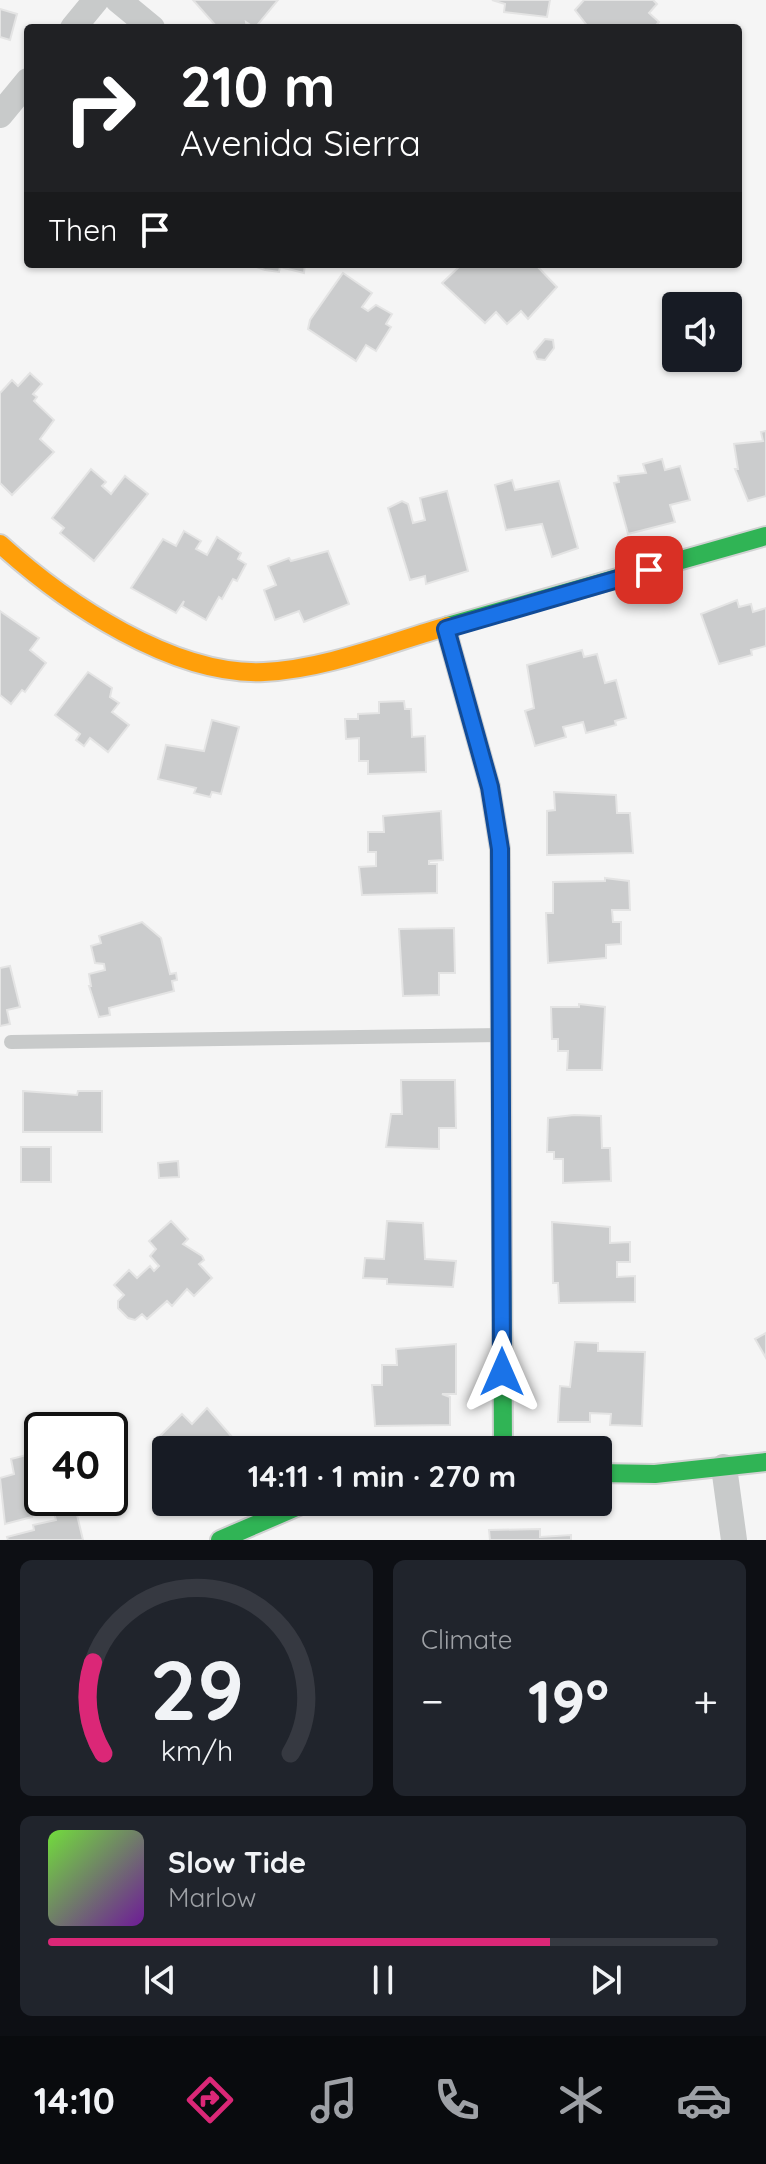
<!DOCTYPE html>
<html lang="en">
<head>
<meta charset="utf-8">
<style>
	:root { --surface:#171b24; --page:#20242c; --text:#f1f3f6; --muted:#9ea1a6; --line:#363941; --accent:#db2777 }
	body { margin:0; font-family:Quicksand,sans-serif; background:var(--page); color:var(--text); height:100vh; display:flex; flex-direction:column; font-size:30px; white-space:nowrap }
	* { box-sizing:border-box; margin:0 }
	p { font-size:26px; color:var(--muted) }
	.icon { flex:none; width:44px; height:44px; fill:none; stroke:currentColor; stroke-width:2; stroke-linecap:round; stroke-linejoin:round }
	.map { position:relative; height:1540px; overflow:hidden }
	.panel { display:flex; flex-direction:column; gap:20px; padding:20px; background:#0d0f14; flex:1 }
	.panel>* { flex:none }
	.guide { position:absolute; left:24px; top:24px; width:718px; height:244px; border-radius:8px; box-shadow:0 2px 6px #0004; background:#202124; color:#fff; overflow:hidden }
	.controls { position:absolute; left:662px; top:292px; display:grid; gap:16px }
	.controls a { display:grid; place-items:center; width:80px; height:80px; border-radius:8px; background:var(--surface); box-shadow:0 2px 6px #0004; font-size:40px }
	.speed { position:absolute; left:24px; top:1412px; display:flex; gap:16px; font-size:40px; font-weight:700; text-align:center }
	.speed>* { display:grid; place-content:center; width:104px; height:104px; border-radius:50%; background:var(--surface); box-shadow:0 2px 6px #0004; line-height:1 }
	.speed .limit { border:4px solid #111; border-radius:12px; background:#fff; color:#111 }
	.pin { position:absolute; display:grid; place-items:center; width:68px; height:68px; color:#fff; margin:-34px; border-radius:16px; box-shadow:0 4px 12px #0006 }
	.me { position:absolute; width:88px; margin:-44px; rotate:0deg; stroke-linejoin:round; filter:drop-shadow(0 0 6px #0008) }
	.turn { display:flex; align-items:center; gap:28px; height:168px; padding:0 24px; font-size:36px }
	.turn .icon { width:104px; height:104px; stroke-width:2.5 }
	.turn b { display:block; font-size:56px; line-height:68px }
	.then { display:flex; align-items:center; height:76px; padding:0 24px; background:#0003; gap:16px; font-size:30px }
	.big { font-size:60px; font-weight:700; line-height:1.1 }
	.panel .widget { flex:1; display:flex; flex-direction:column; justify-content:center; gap:12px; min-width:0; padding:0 28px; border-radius:12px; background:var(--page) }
	.panel .dial { align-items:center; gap:0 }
	.dial svg { height:208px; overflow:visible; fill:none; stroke:var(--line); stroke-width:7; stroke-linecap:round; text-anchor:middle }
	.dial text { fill:var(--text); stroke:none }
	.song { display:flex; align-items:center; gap:24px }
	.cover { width:96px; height:96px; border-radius:12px; background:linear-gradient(135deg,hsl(100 70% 55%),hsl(280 70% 35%)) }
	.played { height:8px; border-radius:4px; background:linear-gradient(90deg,var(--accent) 75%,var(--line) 75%) }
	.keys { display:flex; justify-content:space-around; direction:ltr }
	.heat { display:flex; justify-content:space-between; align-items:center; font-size:44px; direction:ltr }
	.panel .tiles { flex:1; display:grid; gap:20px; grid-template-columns:1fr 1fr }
	.widget:last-child { grid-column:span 2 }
	.trip { position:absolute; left:152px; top:1436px; width:460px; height:80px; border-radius:8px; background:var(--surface); box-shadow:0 2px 6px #0004; font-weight:700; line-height:80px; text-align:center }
	.menu { display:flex; height:128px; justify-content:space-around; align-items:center; background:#090b0e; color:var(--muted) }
	.menu .icon { width:56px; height:56px }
	.menu .selected { color:var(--accent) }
	.menu b { font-size:36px; color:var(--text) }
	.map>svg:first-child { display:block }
</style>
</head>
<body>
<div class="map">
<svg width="766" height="1540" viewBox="0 0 766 1540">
	<rect width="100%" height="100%" fill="#f5f5f5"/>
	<g fill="#cbcccd" stroke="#e4e4e4" stroke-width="2">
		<polygon points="193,0 278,0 255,28 246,22 247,28 216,26"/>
		<polygon points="492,0 550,0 547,17 504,12 505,4"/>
		<polygon points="584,0 653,0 657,4 649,13 659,22 653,28 589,28 575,10"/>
		<polygon points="0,9 17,14 10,40 0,37"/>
		<polygon points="248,264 305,264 304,273 280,267 279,272 265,270"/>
		<polygon points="462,264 535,264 557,287 528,319 521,311 507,324 496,312 485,323 442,283"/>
		<polygon points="343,273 372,293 362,307 368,311 376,305 392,314 386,324 391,327 376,351 366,345 356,361 308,329 310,320"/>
		<polygon points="545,339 553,340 554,348 545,360 537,359 534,352"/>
		<polygon points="30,373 42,384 33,394 37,397 34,401 54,420 40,439 54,452 12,495 0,483 0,393 12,380 18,386"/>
		<polygon points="766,431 766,496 748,501 735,469 738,469 734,444 763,441 761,432"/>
		<polygon points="662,459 665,470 680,466 690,500 670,505 675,522 628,534 614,483 619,482 618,476 646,473 643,464"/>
		<polygon points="91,469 106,482 102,486 111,494 125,476 148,494 94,561 60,533 64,528 52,518"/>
		<polygon points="512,480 515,490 559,481 578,548 552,557 542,524 506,530 495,485"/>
		<polygon points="447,491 468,571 426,584 425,576 410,580 388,508 402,501 408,504 413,523 425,520 420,498"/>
		<polygon points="184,531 201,541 196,549 207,555 217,537 241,553 238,559 246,564 237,581 233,579 222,599 219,597 206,620 182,606 184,601 176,613 131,588 163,539 176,546"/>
		<polygon points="328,551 349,604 304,622 299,611 275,620 264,590 276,585 268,566 289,558 291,561"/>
		<polygon points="737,600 739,607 751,604 753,612 766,608 766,646 751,650 752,655 719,664 701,614"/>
		<polygon points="0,611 39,638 30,650 46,663 25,692 22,690 11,704 0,695"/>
		<polygon points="582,650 584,657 597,654 605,683 616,680 626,718 615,721 616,725 586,733 583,722 563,727 566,737 535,746 525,711 534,708 527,665"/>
		<polygon points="88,672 112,688 110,697 119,703 112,712 129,725 108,752 90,738 84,746 76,740 80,734 55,715"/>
		<polygon points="404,701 405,709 411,709 412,737 425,736 426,772 368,774 368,761 359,761 359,738 346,739 345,719 358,719 358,714 379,713 379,702"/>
		<polygon points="212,720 239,727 221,794 212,792 210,797 194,793 196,788 158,779 166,745 204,751"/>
		<polygon points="554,792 616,795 617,813 630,813 633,853 547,855 547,811 555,810"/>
		<polygon points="441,811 443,860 429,861 429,864 437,864 437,893 362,895 359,867 376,866 376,852 368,852 368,832 384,832 383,816"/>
		<polygon points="605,878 629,881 630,910 612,910 613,922 621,922 621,944 606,945 606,958 548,963 546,913 553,913 553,882 605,881"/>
		<polygon points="142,922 161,938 170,974 176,973 177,980 172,981 174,991 109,1008 110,1015 99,1017 89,986 91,986 89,974 105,970 104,964 95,963 91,946 101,943 99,936"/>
		<polygon points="454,928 455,973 439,973 439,995 403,996 399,929"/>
		<polygon points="10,966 20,1007 7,1010 10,1024 0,1026 0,968"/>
		<polygon points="579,1004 605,1007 602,1070 567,1070 568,1051 558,1051 558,1039 552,1039 551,1007 579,1007"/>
		<polygon points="401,1080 455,1080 456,1128 439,1128 439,1149 386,1147 391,1114 402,1114"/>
		<polygon points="23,1091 77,1095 78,1091 102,1091 102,1132 23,1132"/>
		<polygon points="574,1115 601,1116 602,1148 610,1148 611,1181 563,1183 563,1159 554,1159 554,1152 547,1152 548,1118"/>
		<rect x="21" y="1147" width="30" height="35"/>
		<polygon points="178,1161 179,1177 159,1178 158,1163"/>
		<polygon points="171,1221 188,1239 183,1244 202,1256 204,1260 199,1264 212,1278 194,1296 187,1289 172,1306 167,1301 147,1319 142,1314 135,1320 128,1318 118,1308 118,1301 124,1295 114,1285 129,1270 137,1278 150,1266 154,1271 159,1266 150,1256 156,1249 149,1241"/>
		<polygon points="387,1221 423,1223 425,1259 456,1261 453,1287 387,1284 387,1279 363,1278 365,1258 384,1259"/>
		<polygon points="552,1222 610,1227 610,1243 630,1242 630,1262 617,1262 617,1277 635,1276 635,1302 559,1303 558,1283 553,1283"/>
		<polygon points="766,1333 766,1358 755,1339"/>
		<polygon points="575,1342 598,1343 598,1351 645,1352 642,1426 610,1425 611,1414 590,1413 590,1422 558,1422 560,1386 570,1387"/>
		<polygon points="456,1344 456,1394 442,1394 450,1397 450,1425 375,1426 372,1385 382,1385 382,1365 397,1365 396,1349"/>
		<polygon points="207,1408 239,1445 238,1450 170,1450 158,1438 182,1414 192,1424"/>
		<polygon points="42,1451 42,1494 27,1498 32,1517 5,1524 0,1478 14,1474 11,1459"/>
		<polygon points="50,1498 73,1498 83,1540 8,1540 7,1537 34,1530 33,1525 56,1520"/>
		<polygon points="540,1529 540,1537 571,1535 571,1540 490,1540 489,1530"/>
	</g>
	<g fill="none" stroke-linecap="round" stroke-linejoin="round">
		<g stroke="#d1d2d2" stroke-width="22">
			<g id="fast">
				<polyline points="448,626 766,536"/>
				<polyline points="446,629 490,787 500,849 503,1450"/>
				<polyline points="598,1473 655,1474 766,1462"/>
				<polyline points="220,1540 308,1502"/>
			</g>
		</g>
		<g stroke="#d1d2d2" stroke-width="22">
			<path id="slow" d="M0,544C65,603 173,676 264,672C326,669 389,643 448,626"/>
		</g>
		<polyline stroke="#c8caca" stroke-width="14" points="11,1042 501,1035"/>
		<g stroke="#c8caca" stroke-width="26">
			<polyline points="118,0 152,28"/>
			<polyline points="73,28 96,0"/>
			<polyline points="0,115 28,81"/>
			<polyline points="724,1467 734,1540"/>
		</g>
		<use href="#fast" stroke="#30b455" stroke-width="18"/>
		<use href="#slow" stroke="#ff9f0a" stroke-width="18"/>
	</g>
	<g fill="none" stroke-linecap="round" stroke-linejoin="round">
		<g stroke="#114b97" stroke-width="20">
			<polyline id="route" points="502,1372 500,849 490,787 446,629 649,570"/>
		</g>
		<use href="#route" stroke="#1a73e8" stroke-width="14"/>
	</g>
</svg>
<div class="controls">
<a><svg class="icon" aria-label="sound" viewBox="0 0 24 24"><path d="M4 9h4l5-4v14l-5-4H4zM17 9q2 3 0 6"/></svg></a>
</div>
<div class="speed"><div class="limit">40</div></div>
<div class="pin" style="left:649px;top:570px;background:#d93025"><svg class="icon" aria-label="arrive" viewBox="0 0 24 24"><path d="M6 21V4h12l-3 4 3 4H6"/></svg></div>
<svg class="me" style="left:502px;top:1372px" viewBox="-20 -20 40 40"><path d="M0-17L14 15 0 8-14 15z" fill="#1a73e8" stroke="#fff" stroke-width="4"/></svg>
<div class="trip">14:11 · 1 min · 270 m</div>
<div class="guide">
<div class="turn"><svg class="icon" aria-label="right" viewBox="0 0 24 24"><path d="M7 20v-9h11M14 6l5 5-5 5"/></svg><div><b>210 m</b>Avenida Sierra</div></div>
<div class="then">Then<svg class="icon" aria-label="arrive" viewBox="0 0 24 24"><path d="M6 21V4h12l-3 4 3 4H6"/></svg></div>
</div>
</div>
<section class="panel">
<div class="tiles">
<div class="widget dial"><svg viewBox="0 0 100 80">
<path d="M14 69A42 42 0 1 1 86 69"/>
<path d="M14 69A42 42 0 0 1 10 34" stroke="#db2777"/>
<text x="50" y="56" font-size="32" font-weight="700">29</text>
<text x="50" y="72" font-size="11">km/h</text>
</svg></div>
<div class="widget"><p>Climate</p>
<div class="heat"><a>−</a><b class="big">19°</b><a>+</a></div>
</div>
<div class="widget">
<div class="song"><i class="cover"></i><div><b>Slow Tide</b><p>Marlow</p></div></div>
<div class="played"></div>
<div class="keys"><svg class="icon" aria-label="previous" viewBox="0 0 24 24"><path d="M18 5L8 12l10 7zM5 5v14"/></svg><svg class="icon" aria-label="pause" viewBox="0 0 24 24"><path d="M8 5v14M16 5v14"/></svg><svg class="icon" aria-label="next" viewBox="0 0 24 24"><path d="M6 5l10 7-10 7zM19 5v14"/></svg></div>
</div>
</div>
</section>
<nav class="menu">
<b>14:10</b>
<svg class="icon selected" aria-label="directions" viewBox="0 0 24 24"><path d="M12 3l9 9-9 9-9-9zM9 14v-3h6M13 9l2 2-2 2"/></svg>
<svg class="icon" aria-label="music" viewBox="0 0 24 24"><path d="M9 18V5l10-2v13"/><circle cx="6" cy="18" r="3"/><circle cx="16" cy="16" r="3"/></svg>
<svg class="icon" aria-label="phone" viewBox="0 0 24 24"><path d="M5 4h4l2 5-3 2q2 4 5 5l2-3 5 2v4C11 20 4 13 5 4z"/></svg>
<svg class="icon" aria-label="climate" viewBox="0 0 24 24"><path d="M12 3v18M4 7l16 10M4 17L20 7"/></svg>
<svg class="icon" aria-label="car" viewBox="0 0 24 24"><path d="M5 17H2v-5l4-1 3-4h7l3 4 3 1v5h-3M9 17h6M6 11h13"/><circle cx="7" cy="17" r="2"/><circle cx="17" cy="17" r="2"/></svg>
</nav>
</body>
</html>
